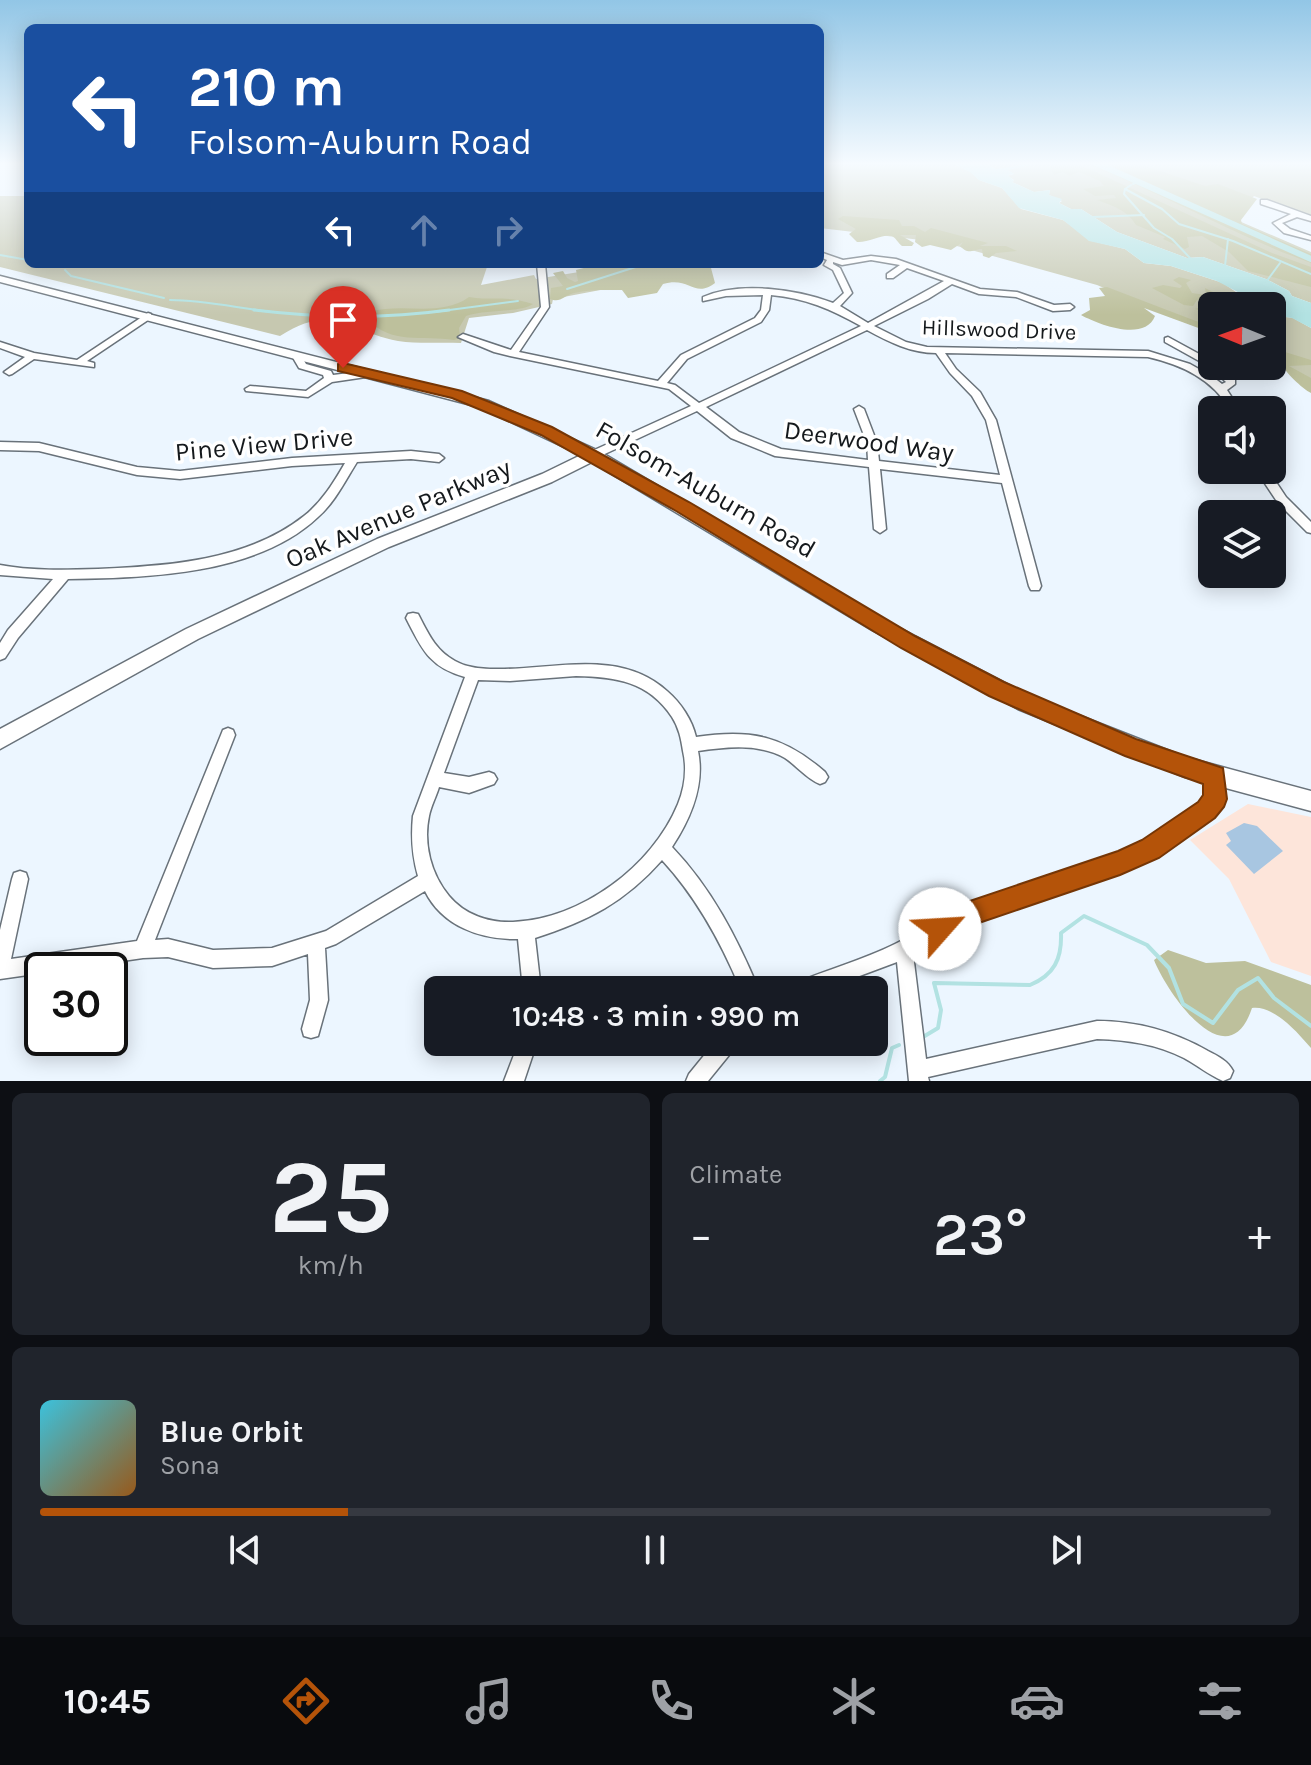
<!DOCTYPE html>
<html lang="en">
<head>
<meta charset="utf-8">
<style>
	:root { --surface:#171b24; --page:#20242c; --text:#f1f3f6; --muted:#9ea1a6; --line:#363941; --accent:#b45309 }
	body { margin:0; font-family:Karla,sans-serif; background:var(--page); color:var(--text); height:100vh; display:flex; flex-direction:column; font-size:30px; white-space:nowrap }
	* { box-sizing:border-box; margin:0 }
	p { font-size:26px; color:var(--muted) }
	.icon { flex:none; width:44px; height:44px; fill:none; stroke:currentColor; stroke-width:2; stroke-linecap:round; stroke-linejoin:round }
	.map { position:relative; height:1081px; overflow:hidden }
	.side { display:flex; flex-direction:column; gap:12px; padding:12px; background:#0d0f14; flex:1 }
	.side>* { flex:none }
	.top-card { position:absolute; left:24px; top:24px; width:800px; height:244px; border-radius:12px; box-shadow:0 4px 20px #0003; background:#1a4fa0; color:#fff; overflow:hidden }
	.needle { width:52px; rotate:271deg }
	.controls { position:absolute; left:1198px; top:292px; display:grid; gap:16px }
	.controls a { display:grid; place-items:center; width:88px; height:88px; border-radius:12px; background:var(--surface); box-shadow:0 4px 20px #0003; font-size:40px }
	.speed { position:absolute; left:24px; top:952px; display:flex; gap:16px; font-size:40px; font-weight:700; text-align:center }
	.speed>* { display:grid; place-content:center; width:104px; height:104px; border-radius:50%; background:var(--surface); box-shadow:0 4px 20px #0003; line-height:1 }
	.speed .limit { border:4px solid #111; border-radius:12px; background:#fff; color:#111 }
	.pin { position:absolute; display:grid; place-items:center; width:68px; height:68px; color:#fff; margin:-82px -34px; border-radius:50% 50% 50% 0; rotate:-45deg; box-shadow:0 0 8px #0007 }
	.pin .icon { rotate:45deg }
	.me { position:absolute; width:88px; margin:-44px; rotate:64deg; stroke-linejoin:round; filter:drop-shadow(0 0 6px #0008) }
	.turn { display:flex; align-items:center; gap:28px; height:168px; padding:0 32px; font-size:36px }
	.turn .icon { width:104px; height:104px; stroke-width:2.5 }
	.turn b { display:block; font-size:56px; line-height:68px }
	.lanes { display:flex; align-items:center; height:76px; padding:0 32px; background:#0003; justify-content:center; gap:40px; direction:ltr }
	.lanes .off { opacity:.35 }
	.big { font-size:60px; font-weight:600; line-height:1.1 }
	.side .tile { flex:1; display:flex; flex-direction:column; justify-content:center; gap:12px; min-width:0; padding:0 28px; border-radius:12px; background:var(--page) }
	.side .dial { align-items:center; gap:0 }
	.dial b { font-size:104px; line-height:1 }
	.song { display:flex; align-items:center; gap:24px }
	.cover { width:96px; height:96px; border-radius:12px; background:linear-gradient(135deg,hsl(190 70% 55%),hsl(30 70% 35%)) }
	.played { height:8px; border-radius:4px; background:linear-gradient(90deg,var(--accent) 25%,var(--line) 25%) }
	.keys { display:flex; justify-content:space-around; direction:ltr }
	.heat { display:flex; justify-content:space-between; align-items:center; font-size:44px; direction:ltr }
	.side .tiles { flex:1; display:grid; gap:12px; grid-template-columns:1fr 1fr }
	.tile:last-child { grid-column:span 2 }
	.trip { position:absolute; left:424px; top:976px; width:464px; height:80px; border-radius:12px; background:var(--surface); box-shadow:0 4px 20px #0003; font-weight:600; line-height:80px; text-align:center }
	.tabs { display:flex; height:128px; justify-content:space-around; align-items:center; background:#090b0e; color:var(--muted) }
	.tabs .icon { width:56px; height:56px }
	.tabs .current { color:var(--accent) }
	.tabs b { font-size:36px; color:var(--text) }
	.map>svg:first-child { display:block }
</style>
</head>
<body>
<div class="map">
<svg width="1311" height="1081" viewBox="0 0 1311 1081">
	<rect width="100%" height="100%" fill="#ecf6ff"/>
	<polygon fill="#fde5da" points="1248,804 1311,817 1311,976 1271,962 1229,879 1190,840"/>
	<g fill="#c6c8b0">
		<polygon points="820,163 952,163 971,172 979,180 1002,188 1021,209 1063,220 1088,237 1088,240 1125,249 1144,263 1171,266 1223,283 1256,306 1212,306 1212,333 1097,285 946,243 820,228"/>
		<polygon points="985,163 1311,163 1311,217 1254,196 1232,218 1311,252 1311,303 1292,296 1289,291 1266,279 1203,257 1187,258 1171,252 1117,232 1081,209 1071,209 1059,203 1062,201 1049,195 1050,190 1034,192 1012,182 1014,180 1007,176 1014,174 1007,170 1010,168 996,169"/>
		<path d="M0,196H28V264H488L481,285L534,275L536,279L579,272L632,284L553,299L552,304L513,313L469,318L461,343C440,342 418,344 398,341C347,331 333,302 280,336L0,267Z"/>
		<polygon points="1272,315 1293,318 1311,328 1311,381 1272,361"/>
	</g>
	<g fill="#bdc09c">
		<path d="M1051,163H1074L1091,170L1272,253L1311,267V287L1248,271L1229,252L1202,236L1187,237L1189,247L1185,249L1163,239L1165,237L1136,225C1127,210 1113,206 1097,200L1116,198L1114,195L1095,196L1083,189L1104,186L1100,181L1079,172L1070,176L1062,172L1054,175L1050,167L1055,165Z"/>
		<path d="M1085,163H1136L1205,186L1218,184L1257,199L1241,220L1242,224L1311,254V263C1233,235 1162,193 1085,163Z"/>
		<path d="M843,216L899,220L902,226H914L925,232L931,228L988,243L980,246H1006L1017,251L996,253L989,258L983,256L982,249C971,250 969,255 960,246L963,242L951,250L930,245L922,247L915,242L916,235H900L914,243L912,246H902C898,243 896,238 892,236C885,233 868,243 857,242L849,234L856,229L838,219Z"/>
		<path d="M599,264H722L711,268L715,283C694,299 690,276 663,284L657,293L628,298L622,290C606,290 591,289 574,293C563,296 561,303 550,299L551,288L563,286L553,273L563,271L567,278L575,282L578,281L576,270Z"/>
		<polygon points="1179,277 1191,280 1186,283 1192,293 1206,295 1205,288 1231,301 1249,306 1229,306 1220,301 1219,306 1212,306 1212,312 1195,309 1207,306 1205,299 1197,300 1193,306 1184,305 1152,288 1163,285 1180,288 1182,286 1173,280"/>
		<path d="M1107,287C1142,300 1176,314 1212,327V333L1144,308L1155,316C1145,342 1099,325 1081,315L1090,310L1089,298L1105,296L1099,288Z"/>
		<path d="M469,297C493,301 506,295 533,304C519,313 487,309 466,316L459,328L460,338L454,340C423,335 390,345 368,319L370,312C403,302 440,318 469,297Z"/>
		<path d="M1272,348L1311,360V365L1289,366L1311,378V393C1303,389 1283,371 1282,363L1272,357Z"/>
		<path d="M1168,950L1206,963L1245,961L1311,985V1048C1297,1032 1274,1005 1252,1008C1228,1081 1167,993 1154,960Z"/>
	</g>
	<polygon fill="#b2e2e2" points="952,163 985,163 996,169 1009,167 1008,170 1014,174 1008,175 1014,181 1012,182 1034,192 1050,190 1049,195 1062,199 1059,203 1071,209 1081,209 1117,232 1171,252 1187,258 1203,257 1266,279 1289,291 1292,296 1311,303 1311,328 1292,318 1272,315 1272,306 1256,306 1251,299 1217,281 1171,266 1144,263 1125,249 1089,241 1063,220 1019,208 1002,188 979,180 970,172"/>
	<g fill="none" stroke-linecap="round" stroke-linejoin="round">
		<g stroke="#b2e2e2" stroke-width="2">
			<polyline points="1007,169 1035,163"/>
			<polyline points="1133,184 1139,181"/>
			<polyline points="1131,185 1125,189 1162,209 1179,224 1233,241 1311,274"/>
			<polyline points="1125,189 1124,194 1154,228 1172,239 1191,259"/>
			<polyline points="1093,217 1144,215"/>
			<polyline points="0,255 28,260"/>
			<polyline points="53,264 64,266"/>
			<polyline points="1225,266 1228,239"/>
			<polyline points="65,270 71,276 164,298"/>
			<polyline points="1266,282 1280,263"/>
			<polyline points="567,289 645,264"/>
			<path d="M170,300C205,300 237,308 272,312"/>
			<polyline points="434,312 518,301"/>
		</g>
		<path stroke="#b2e2e2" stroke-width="3" d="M254,310C319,318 384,319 449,310"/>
		<g stroke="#b2e2e2" stroke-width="4">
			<path d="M923,1037L938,1028L941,1010L934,983L1030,985C1054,975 1062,959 1061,933L1084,916L1147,945L1169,968L1183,1004L1213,1023L1238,990L1258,978L1274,998L1311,1026"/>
			<polyline points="880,1081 885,1077 892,1048 899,1045"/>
		</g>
		<polyline stroke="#b2e2e2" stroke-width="6" points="1096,163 1311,259"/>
	</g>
	<polygon fill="#a8c6e1" points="1244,823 1257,826 1283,851 1254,874 1226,845 1231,841 1226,833"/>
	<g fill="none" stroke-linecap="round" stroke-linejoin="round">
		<g stroke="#69727a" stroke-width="3">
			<g id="minor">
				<polygon points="1261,200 1267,200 1311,216 1311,221 1297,217 1282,223 1290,229 1311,236 1311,240 1284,233 1273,223 1291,214 1261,204"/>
				<path d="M820,252L843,260L871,256L896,259L980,289L1017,292L1054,305L1070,304L1074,307L1070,310L1053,311L1016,297L979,294L952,284L928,299L874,326L906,342L927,347L1148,351L1190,364L1213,377L1222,384L1226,382L1210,367L1165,342V338L1168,337L1212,361V366H1220L1235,380V384L1227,390L1240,410H1230C1213,379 1182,365 1148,357L945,353L956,369L980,392L996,420L1041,586L1039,590H1031L1029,586L1002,483L880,469L886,529L880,533L874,529L869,467L775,456L731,438L697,411L594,459L589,455L590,452L691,406L669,389L510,356L494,352L458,337L463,334L511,350L541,307L537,264H545L549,307L519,352L658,381L681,355L755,318L761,310L763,295L726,296L703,301V297C739,281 797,289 833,303L844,293L833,270L824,265L827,260L820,257ZM871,260L900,265L887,274V278H893L907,268L944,281L868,323L840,306L852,293L840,268L833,264V262L842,265ZM771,295C805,298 831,309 861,326L699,403L675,385L667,383L687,359L761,322L769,310ZM867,330C889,342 911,353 936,353L950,373L972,396L986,420L1000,475L879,461L877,443L864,409L859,406L854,409L867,443L868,460L781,449L739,432L706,407Z"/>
				<polygon points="148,313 151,314 151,318 87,361 94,363 94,367 34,359 12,374 9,375 4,372 25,357 0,348 0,342 34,353 77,360"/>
				<polygon points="297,353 300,354 306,364 331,371 333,375 366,371 371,374 366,377 332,382 308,397 246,391 245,389 250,386 306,391 324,378 323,375 299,368 292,356"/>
				<path d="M0,442L39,443L137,467L180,471L292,458L411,451L439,454L444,458L439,462L411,459L357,462C345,481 335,502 318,517C257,575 147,578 68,579L18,638L5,658L0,660V643L8,630L53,579L0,575V565C32,571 66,570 98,569C168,566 247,561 304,516C322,502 334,482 345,463L292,466L180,479L137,475L39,451L0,450Z"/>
				<polygon points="1256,470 1268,470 1286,497 1311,522 1311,533 1307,532 1278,503"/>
				<path d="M413,613L418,614C428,633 435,650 455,661C467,668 483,669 496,669C554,670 619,648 667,691C681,703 692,720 696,737C750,729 783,735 825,772L828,777L825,782L820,784C807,779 797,766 785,758C758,743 727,747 698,751C705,785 691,818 672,847C712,889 737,938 759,990H741C721,942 697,898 662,860C625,902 588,921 535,938L541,990H523L518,939C481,940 442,926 425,891L336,944L325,948L328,1000L318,1036L311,1038L304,1036L302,1029L310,1000L308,954L272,966L213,968L168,957L143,958L61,970H42V973L0,979V930L12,879L14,873L20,871L26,873L28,879L11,959L137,941L221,735L223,730L228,728L233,730L235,735L155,940L168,939L213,950L272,948L326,931L418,876C412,855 411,837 413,816L465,677C429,667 422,649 406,618L408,614ZM576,676C616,677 648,681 672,717C679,728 681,738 683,751C687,768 685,787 678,804C652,867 581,919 513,922C489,923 465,915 449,896C431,874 423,844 429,816C431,806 436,797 439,787L469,793L494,784L497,779L494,774L489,772L469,777L444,773L478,680L510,681Z"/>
				<path d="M1215,769L1220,771C1223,779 1225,793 1222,801C1220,808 1211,814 1206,819C1151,876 1045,894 972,921C951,929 933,943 913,954L926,1059L1097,1021C1137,1021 1173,1031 1208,1051C1218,1056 1228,1061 1233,1071L1230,1078L1223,1081C1209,1075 1197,1065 1184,1058C1156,1044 1128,1040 1097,1039L928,1077L929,1081H909L897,962L822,990H790L793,984C826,970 863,960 895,944C921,932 944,914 971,904C1056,873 1140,863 1207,796V776L1210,771Z"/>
				<polygon points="519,1042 537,1042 524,1081 504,1081"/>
				<polygon points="715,1042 736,1042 734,1049 708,1081 686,1081 689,1074"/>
			</g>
		</g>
		<g stroke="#69727a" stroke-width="3">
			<polygon id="major" points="0,276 489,401 599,451 884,620 1032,697 1185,757 1311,791 1311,811 1185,777 1018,709 872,630 592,462 552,482 389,547 198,639 0,749 0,729 186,629 377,539 542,474 581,455 479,407 0,282"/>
		</g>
		<use href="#minor" fill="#fff" fill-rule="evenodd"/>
		<use href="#major" fill="#fff" fill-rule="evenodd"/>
	</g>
	<linearGradient id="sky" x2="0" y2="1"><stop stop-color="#92c6e6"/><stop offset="0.52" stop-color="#f6fbff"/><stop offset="1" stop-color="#f6fbff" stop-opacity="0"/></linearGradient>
	<rect width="1311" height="315" fill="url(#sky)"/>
	<polygon fill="#b45309" stroke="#753606" stroke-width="2" points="343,363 462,391 552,427 689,502 915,636 1004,682 1136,739 1223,768 1227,799 1224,807 1215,818 1159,858 1120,875 973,925 940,942 931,938 927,929 931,919 958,905 1118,851 1142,840 1198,802 1203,795 1203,784 1125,756 989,696 901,648 676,511 541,435 452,398 338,371 338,364"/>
	<g text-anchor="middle" stroke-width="7" stroke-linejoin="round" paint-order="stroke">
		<g font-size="22" fill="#15191c" stroke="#fff">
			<text transform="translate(999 329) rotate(2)" y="8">Hillswood Drive</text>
		</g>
		<g font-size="26" fill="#15191c" stroke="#fff">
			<text transform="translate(869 441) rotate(8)" y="9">Deerwood Way</text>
			<text transform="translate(264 444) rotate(-5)" y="9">Pine View Drive</text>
			<text transform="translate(706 489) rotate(30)" y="9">Folsom-Auburn Road</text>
			<text transform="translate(398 513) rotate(-23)" y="9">Oak Avenue Parkway</text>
		</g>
	</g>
</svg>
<div class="controls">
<a><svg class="needle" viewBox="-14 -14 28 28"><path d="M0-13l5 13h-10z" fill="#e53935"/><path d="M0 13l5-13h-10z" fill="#9ea1a6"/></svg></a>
<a><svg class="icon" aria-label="sound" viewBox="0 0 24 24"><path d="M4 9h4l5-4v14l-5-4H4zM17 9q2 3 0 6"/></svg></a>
<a><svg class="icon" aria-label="layers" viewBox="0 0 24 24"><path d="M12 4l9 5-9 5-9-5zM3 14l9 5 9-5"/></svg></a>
</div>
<div class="speed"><div class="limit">30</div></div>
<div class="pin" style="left:343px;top:368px;background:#d93025"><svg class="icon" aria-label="arrive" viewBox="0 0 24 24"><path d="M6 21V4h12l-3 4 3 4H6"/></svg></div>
<svg class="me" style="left:940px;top:929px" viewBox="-20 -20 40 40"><circle r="19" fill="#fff"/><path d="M0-13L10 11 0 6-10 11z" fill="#b45309"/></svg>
<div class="trip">10:48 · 3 min · 990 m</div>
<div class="top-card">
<div class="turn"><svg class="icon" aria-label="left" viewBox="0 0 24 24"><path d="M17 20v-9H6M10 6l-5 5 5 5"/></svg><div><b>210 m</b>Folsom-Auburn Road</div></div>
<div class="lanes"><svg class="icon" aria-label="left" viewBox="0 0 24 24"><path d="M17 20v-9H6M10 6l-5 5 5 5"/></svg><svg class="icon off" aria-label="ahead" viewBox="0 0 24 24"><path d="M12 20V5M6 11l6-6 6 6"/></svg><svg class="icon off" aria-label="right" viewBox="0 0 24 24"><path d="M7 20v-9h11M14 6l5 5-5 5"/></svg></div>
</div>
</div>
<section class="side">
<div class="tiles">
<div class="tile dial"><b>25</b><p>km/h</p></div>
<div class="tile"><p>Climate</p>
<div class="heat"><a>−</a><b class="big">23°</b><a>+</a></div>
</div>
<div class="tile">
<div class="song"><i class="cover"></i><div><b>Blue Orbit</b><p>Sona</p></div></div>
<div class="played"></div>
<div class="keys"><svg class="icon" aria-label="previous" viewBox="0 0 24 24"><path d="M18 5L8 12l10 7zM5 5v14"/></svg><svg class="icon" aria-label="pause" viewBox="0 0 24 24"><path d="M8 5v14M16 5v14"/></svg><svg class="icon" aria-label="next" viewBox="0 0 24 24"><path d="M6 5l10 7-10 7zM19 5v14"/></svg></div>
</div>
</div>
</section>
<nav class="tabs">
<b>10:45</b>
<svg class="icon current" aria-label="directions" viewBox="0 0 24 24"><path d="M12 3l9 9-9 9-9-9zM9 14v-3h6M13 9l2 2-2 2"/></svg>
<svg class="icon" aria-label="music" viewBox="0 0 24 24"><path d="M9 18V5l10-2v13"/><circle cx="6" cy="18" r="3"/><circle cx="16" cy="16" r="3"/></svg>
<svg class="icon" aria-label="phone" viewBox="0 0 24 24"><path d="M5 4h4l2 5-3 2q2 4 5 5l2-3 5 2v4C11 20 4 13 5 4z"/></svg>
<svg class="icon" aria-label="climate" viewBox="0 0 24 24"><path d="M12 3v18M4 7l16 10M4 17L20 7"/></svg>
<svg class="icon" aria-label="car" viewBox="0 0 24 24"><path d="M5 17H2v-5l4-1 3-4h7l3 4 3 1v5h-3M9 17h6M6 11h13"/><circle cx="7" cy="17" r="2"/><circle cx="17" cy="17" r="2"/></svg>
<svg class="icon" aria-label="filters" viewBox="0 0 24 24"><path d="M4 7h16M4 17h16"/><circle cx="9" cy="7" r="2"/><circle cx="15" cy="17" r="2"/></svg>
</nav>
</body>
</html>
